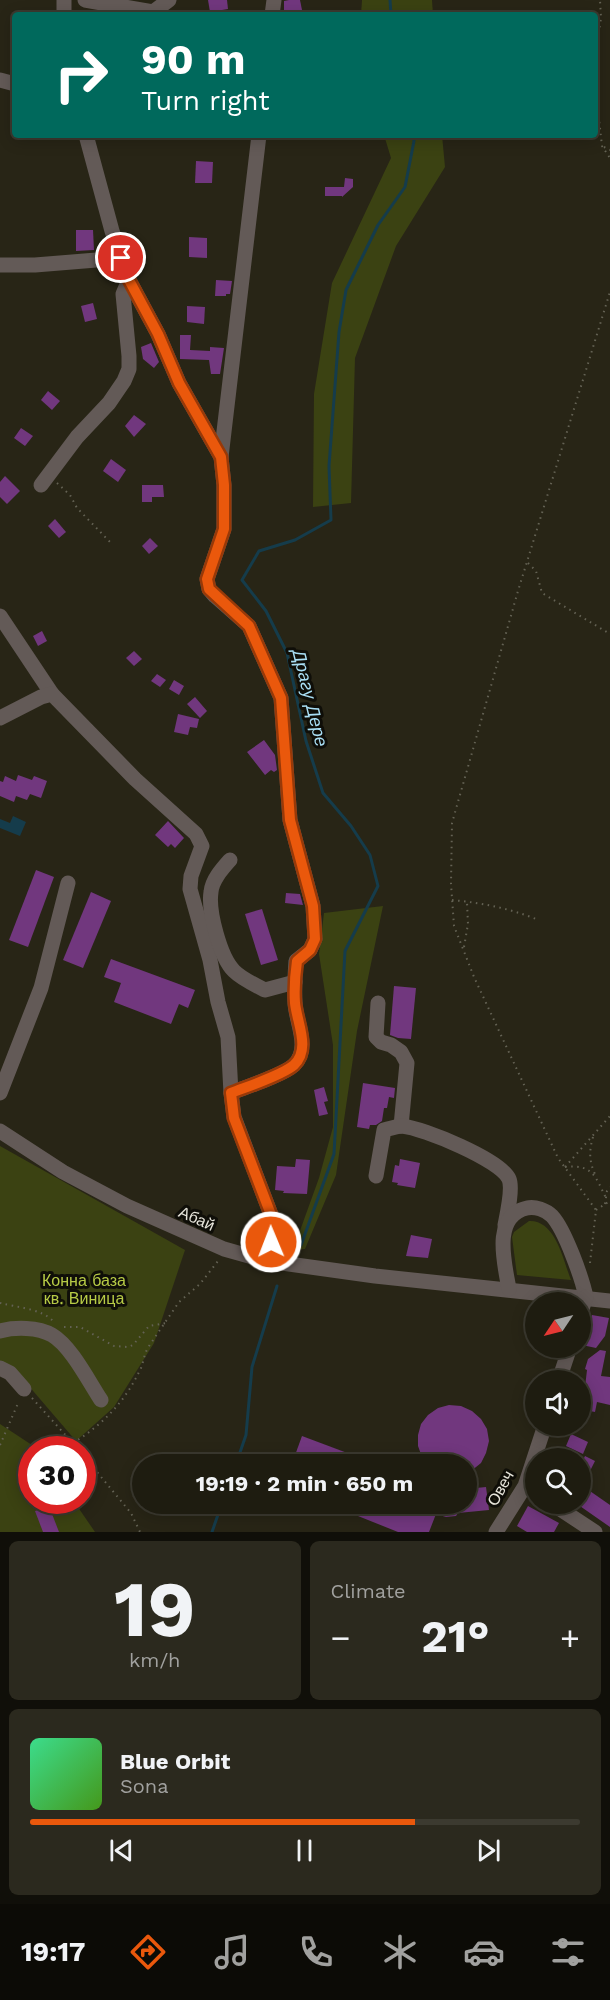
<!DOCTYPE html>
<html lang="en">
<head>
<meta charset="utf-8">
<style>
	:root { --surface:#1e1c10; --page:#2b291e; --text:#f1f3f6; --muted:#a1a19f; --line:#3c3a30; --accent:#ea580c }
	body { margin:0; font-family:"Work Sans",sans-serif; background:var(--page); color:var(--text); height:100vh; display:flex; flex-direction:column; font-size:22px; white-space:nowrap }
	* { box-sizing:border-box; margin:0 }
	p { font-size:20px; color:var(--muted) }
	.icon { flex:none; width:33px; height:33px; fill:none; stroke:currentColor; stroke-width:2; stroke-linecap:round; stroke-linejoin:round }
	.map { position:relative; height:1532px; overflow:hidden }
	.sheet { display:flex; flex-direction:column; gap:9px; padding:9px; background:#100f09; flex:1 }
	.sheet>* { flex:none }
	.top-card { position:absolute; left:12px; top:12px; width:586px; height:126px; border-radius:6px; box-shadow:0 3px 15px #0003,0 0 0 2px var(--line); background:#00695c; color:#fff; overflow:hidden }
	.needle { width:39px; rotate:235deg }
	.fabs { position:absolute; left:525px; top:1292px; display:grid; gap:12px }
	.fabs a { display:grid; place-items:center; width:66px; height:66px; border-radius:50%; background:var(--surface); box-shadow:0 3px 15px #0003,0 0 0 2px var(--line); font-size:30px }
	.speed { position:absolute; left:18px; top:1436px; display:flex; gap:12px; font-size:30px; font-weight:700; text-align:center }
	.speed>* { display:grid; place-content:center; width:78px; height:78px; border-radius:50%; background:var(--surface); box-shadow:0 3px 15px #0003,0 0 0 2px var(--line); line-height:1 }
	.speed .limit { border:9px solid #d22; background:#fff; color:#111 }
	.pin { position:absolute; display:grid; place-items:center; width:51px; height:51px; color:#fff; margin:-26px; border:3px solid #fff; border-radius:50%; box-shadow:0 2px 6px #0007 }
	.me { position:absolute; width:66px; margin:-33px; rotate:359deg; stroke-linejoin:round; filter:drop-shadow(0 0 4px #0008) }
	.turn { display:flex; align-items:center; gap:21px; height:126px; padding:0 30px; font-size:27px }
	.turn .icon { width:78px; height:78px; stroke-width:2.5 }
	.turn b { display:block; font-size:42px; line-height:51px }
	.big { font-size:45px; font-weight:700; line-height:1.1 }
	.sheet .card { flex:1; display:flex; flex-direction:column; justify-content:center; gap:9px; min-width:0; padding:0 21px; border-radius:9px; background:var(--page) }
	.sheet .dial { align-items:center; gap:0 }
	.dial b { font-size:78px; line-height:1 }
	.song { display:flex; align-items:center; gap:18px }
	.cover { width:72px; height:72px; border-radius:9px; background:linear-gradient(135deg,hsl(150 70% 55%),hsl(100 70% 35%)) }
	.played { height:6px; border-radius:3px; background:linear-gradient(90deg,var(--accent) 70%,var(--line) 70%) }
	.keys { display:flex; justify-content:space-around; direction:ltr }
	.heat { display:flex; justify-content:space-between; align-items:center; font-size:33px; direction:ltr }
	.sheet .tiles { flex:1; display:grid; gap:9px; grid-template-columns:1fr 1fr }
	.card:last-child { grid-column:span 2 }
	.trip { position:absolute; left:132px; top:1454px; width:345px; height:60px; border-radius:30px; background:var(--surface); box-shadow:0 3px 15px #0003,0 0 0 2px var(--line); font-weight:700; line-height:60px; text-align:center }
	.dock { display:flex; height:96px; justify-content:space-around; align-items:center; background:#0c0b06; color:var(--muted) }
	.dock .icon { width:42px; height:42px }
	.dock .active { color:var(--accent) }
	.dock b { font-size:27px; color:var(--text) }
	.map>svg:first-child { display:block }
</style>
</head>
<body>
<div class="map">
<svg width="610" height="1532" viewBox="0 0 610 1532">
	<rect width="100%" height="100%" fill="#282516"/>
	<g fill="#3b4212">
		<polygon points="362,0 432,0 433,15 361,15"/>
		<polygon points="384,135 442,135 445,167 396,246 355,358 351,503 313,507 314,394 332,283 391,158"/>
		<polygon points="383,906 357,1031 336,1175 305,1249 293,1250 319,1178 333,1127 333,1045 319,954 324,913"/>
		<polygon points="0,1146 185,1250 154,1343 114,1407 76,1441 16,1371 0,1362"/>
		<path d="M529,1221C556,1220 563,1260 571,1280L517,1275L512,1237L514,1232Z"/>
		<polygon points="0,1424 38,1449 32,1449 32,1500 73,1500 95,1532 0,1532"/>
	</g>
	<polygon fill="#153c4b" points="13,816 26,822 20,836 0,828 0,819 10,823"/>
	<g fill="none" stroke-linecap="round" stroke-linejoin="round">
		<g stroke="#153c4b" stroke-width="3">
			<polyline points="390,0 391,15"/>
			<polyline points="301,1245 334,1154 345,951 378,886 370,855 351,826 323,793 306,741 287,653 266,611 242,580 259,551 295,540 331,520 329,466 339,332 346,290 378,225 405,187 414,141 413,135"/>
			<polyline points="236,1464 246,1435 252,1367 277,1286"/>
			<polyline points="212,1532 222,1503"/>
		</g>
	</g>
	<g fill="#71377e">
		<polygon points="208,0 227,0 228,9 210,12"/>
		<polygon points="289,0 300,0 303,15 284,15 284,1"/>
		<polygon points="196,161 213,162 212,183 195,183"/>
		<polygon points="345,178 353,179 353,187 342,197 342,196 325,196 325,187 344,187"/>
		<polygon points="76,230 93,230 94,250 76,251"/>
		<polygon points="189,237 207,238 207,258 189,257"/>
		<polygon points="216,280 232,281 230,294 226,294 226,296 215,296"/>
		<polygon points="93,303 97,319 85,322 81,306"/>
		<polygon points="187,306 205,307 204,324 187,322"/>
		<polygon points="180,335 191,335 190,350 210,351 210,347 224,348 220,374 211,374 209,360 180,359"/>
		<polygon points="151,343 159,362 154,368 143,359 141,347"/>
		<polygon points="48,391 60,401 52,410 41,400"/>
		<polygon points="134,415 146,424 134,437 125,426"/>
		<polygon points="21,428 33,436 25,446 14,438"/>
		<polygon points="111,459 126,470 118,482 103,471"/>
		<polygon points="5,476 20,491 7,504 0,497 0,482"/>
		<polygon points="142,485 163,485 164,497 152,497 152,502 142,502"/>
		<polygon points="55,519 66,532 59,538 48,526"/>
		<polygon points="150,538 158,546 149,554 142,546"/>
		<polygon points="42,631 47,641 38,646 33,636"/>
		<polygon points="134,651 142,659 134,666 126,658"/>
		<polygon points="157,674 166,680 160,687 151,681"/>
		<polygon points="174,680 184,686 179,695 169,689"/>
		<polygon points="195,697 207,711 200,718 187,704"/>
		<polygon points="178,714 199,719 197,728 190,727 188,735 174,732"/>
		<polygon points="264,740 275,755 277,770 274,772 271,770 265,775 247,752"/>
		<polygon points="18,775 32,780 34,776 47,781 41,798 30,794 27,800 16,796 14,802 0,796 0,781 3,782 5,776 16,781"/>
		<polygon points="168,821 184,838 175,848 171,844 168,847 155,835"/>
		<polygon points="36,870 54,877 28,947 9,940"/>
		<polygon points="91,892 111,901 83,968 63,960"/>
		<polygon points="286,893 300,894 303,905 285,903"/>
		<polygon points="262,909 278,960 261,965 245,914"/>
		<polygon points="111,959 195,990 188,1008 179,1004 171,1024 114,1002 121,983 104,977"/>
		<polygon points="394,986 416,988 411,1039 398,1038 390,1035"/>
		<polygon points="363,1083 395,1088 394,1098 389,1097 387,1108 384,1108 382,1121 376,1125 370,1125 369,1129 357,1127"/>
		<polygon points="324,1087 328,1101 324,1102 328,1114 319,1116 314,1090"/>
		<polygon points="296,1159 310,1160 307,1194 283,1193 284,1191 275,1190 277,1166 295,1167"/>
		<polygon points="400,1159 420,1163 415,1188 397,1185 398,1183 392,1182 395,1165 399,1166"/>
		<polygon points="411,1235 432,1239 428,1258 406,1256"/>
		<polygon points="592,1315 609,1318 605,1336 596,1348 582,1345"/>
		<polygon points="600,1350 606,1351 601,1376 610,1377 610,1405 597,1402 595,1412 580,1409 580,1387 585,1387 587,1370 585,1369 588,1359"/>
		<polygon points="449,1405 461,1406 472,1411 481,1419 487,1429 489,1441 486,1453 481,1463 466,1475 466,1464 427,1464 422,1457 418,1446 418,1435 421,1424 428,1415 438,1408"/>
		<polygon points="571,1434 588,1442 583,1454 566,1446"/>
		<polygon points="302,1436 374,1463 374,1464 311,1464 294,1458"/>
		<polygon points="585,1456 595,1461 580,1491 580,1466"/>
		<polygon points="486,1487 489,1510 458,1513 456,1516 446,1517 436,1514 429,1532 398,1532 353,1514 357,1503 466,1503 466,1489"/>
		<polygon points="587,1489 610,1505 610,1527 577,1504 580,1503 580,1499"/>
		<polygon points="49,1506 59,1532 43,1532 35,1511"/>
		<polygon points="528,1506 559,1523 554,1532 527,1532 517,1526"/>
	</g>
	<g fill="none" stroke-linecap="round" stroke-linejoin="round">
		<g stroke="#646254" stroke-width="2" stroke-dasharray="1.5 4.5" stroke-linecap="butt">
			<polyline points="596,51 601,18 600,0"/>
			<polyline points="596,92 602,146 610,158"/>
			<polyline points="604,147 610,150"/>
			<polyline points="57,483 70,495 77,508 111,543"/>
			<polyline points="528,563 536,571 542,593 610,634"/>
			<path d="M452,900C482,903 508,908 536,919"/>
			<polyline points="464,947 468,924 467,902"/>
			<path d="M593,1137C589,1151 589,1161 595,1174"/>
			<polyline points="565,1167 610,1116"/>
			<path d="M565,1167C593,1164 595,1176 606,1198"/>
			<polyline points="605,1204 607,1191 610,1187"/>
			<polyline points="596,1210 610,1201"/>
			<polyline points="590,1263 596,1210 558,1158 474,977 454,926 451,884 452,823 518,591 610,292"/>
			<path d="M0,1303C16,1307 42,1309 53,1321"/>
			<polyline points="64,1327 80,1327 114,1346 128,1347 133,1345 149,1326 166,1323"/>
			<polyline points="32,1398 78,1449"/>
			<path d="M73,1443C102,1425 124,1403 139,1372C144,1364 143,1355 149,1346L179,1302L200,1284L218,1261"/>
			<polyline points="0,1445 19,1401"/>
			<polyline points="82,1454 131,1513 140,1532"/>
		</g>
		<g stroke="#635a57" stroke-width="15">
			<polyline points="85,0 153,12 169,0"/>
			<polyline points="64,15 64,0"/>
			<polyline points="272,15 274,0"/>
			<polyline points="0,80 15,84"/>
			<polyline points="86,135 112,231 129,280 158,334 179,383 221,457"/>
			<path d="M259,135L221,457L224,485V529L207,579L209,589L215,596L249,626L281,698L290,820L313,906L315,939L310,950L296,961C295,975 294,989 295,1003C296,1023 311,1048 294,1065C283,1075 246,1087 231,1093L234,1117L273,1220L267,1261"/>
			<polyline points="0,265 35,265 121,258"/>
			<polyline points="41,485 77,437 109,403 124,381 129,369 129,356 123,294 129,280"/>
			<polyline points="0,616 52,694"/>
			<polyline points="0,718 41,697 52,694 135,779 196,834 202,846 191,876 190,889 210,960 218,1002 228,1037 231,1093"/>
			<path d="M230,860C222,869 212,880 211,892C208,911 220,957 234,971C242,979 255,985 265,990L295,982"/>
			<polyline points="378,1003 376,1037 381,1042 391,1045 401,1052 407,1063 401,1126"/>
			<polyline points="0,1093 41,988 68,883"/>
			<polyline points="0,1131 63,1172 127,1206 224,1249 267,1261 375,1276 610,1301"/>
			<path d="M376,1176L384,1130C390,1129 397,1126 402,1126C423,1128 501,1160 509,1179C513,1188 507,1215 505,1225"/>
			<path d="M509,1289C505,1265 491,1216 527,1208C535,1206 546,1210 552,1216C565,1230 582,1278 586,1297"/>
			<polyline points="580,1315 586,1297"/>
			<path d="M0,1331C15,1327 38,1327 52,1335C71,1346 89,1382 101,1400"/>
			<polyline points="0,1368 10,1373 24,1389"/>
			<polyline points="559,1380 570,1347"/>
			<polyline points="551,1503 595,1532"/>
			<polyline points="496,1532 525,1486 545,1425"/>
		</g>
	</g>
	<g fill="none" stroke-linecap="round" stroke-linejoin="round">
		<g stroke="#983908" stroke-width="15">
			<path id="route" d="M121,258L129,280L158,334L179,383L221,457L224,485V529L207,579L209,589L249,626L281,698L290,820L313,906L315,939L310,950L297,961C295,975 294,989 295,1003C297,1023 311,1049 294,1065C283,1075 246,1087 231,1093L234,1118L273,1220L271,1242"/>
		</g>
		<use href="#route" stroke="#ea580c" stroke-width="10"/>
	</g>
	<g text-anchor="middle" stroke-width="6" stroke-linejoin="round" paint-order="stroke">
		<g font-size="16" fill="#e6e4da" stroke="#0f0e08">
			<text transform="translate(197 1218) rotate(24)" y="6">Абай</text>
			<text transform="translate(500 1488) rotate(-61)" y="6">Овеч</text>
		</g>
		<g font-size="16" fill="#b7cb46" stroke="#0f0e08">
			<text x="84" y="1286">Конна база<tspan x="84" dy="18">кв. Виница</tspan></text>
		</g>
		<g font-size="18" font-style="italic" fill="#a9def4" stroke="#0f0e08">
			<text transform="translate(310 698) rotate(76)" y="6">Драгу Дере</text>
		</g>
	</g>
</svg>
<div class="fabs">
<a><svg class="needle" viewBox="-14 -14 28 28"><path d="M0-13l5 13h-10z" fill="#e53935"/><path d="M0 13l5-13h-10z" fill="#a1a19f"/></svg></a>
<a><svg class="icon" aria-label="sound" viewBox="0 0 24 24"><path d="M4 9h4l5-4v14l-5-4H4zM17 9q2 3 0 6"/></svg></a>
<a><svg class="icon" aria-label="search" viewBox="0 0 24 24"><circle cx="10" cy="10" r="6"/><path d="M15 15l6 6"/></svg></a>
</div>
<div class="speed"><div class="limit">30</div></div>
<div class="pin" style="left:121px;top:258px;background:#d93025"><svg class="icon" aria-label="arrive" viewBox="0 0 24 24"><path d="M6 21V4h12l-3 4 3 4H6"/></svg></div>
<svg class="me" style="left:271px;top:1242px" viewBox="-20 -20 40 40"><circle r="17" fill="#ea580c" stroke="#fff" stroke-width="3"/><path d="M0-11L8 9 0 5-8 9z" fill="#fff"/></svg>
<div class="trip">19:19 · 2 min · 650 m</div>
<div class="top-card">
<div class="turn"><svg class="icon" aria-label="right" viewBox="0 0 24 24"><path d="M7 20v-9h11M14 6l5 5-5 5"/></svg><div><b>90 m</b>Turn right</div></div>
</div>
</div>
<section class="sheet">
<div class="tiles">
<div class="card dial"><b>19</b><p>km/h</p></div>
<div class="card"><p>Climate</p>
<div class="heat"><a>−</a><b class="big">21°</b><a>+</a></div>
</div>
<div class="card">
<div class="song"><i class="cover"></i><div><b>Blue Orbit</b><p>Sona</p></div></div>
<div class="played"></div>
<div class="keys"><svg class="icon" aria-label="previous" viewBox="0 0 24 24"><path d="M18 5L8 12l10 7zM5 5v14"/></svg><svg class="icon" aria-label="pause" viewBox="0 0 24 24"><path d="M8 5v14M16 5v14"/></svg><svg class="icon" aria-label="next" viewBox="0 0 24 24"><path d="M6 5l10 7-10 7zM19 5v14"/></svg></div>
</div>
</div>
</section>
<nav class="dock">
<b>19:17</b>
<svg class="icon active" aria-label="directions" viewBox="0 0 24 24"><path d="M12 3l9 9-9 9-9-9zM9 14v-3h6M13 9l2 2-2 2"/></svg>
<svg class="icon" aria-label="music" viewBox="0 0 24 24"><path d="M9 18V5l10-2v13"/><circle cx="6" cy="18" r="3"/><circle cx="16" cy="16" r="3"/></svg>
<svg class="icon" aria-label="phone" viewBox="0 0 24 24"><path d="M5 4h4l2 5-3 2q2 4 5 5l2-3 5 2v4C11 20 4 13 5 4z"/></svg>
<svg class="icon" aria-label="climate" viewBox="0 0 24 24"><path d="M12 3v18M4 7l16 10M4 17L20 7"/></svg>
<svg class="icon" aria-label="car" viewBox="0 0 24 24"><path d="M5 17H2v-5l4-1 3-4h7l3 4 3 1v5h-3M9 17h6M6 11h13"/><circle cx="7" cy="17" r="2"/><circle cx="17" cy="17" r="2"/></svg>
<svg class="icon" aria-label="filters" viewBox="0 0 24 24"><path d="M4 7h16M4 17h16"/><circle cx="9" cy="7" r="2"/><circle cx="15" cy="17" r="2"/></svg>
</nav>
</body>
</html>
